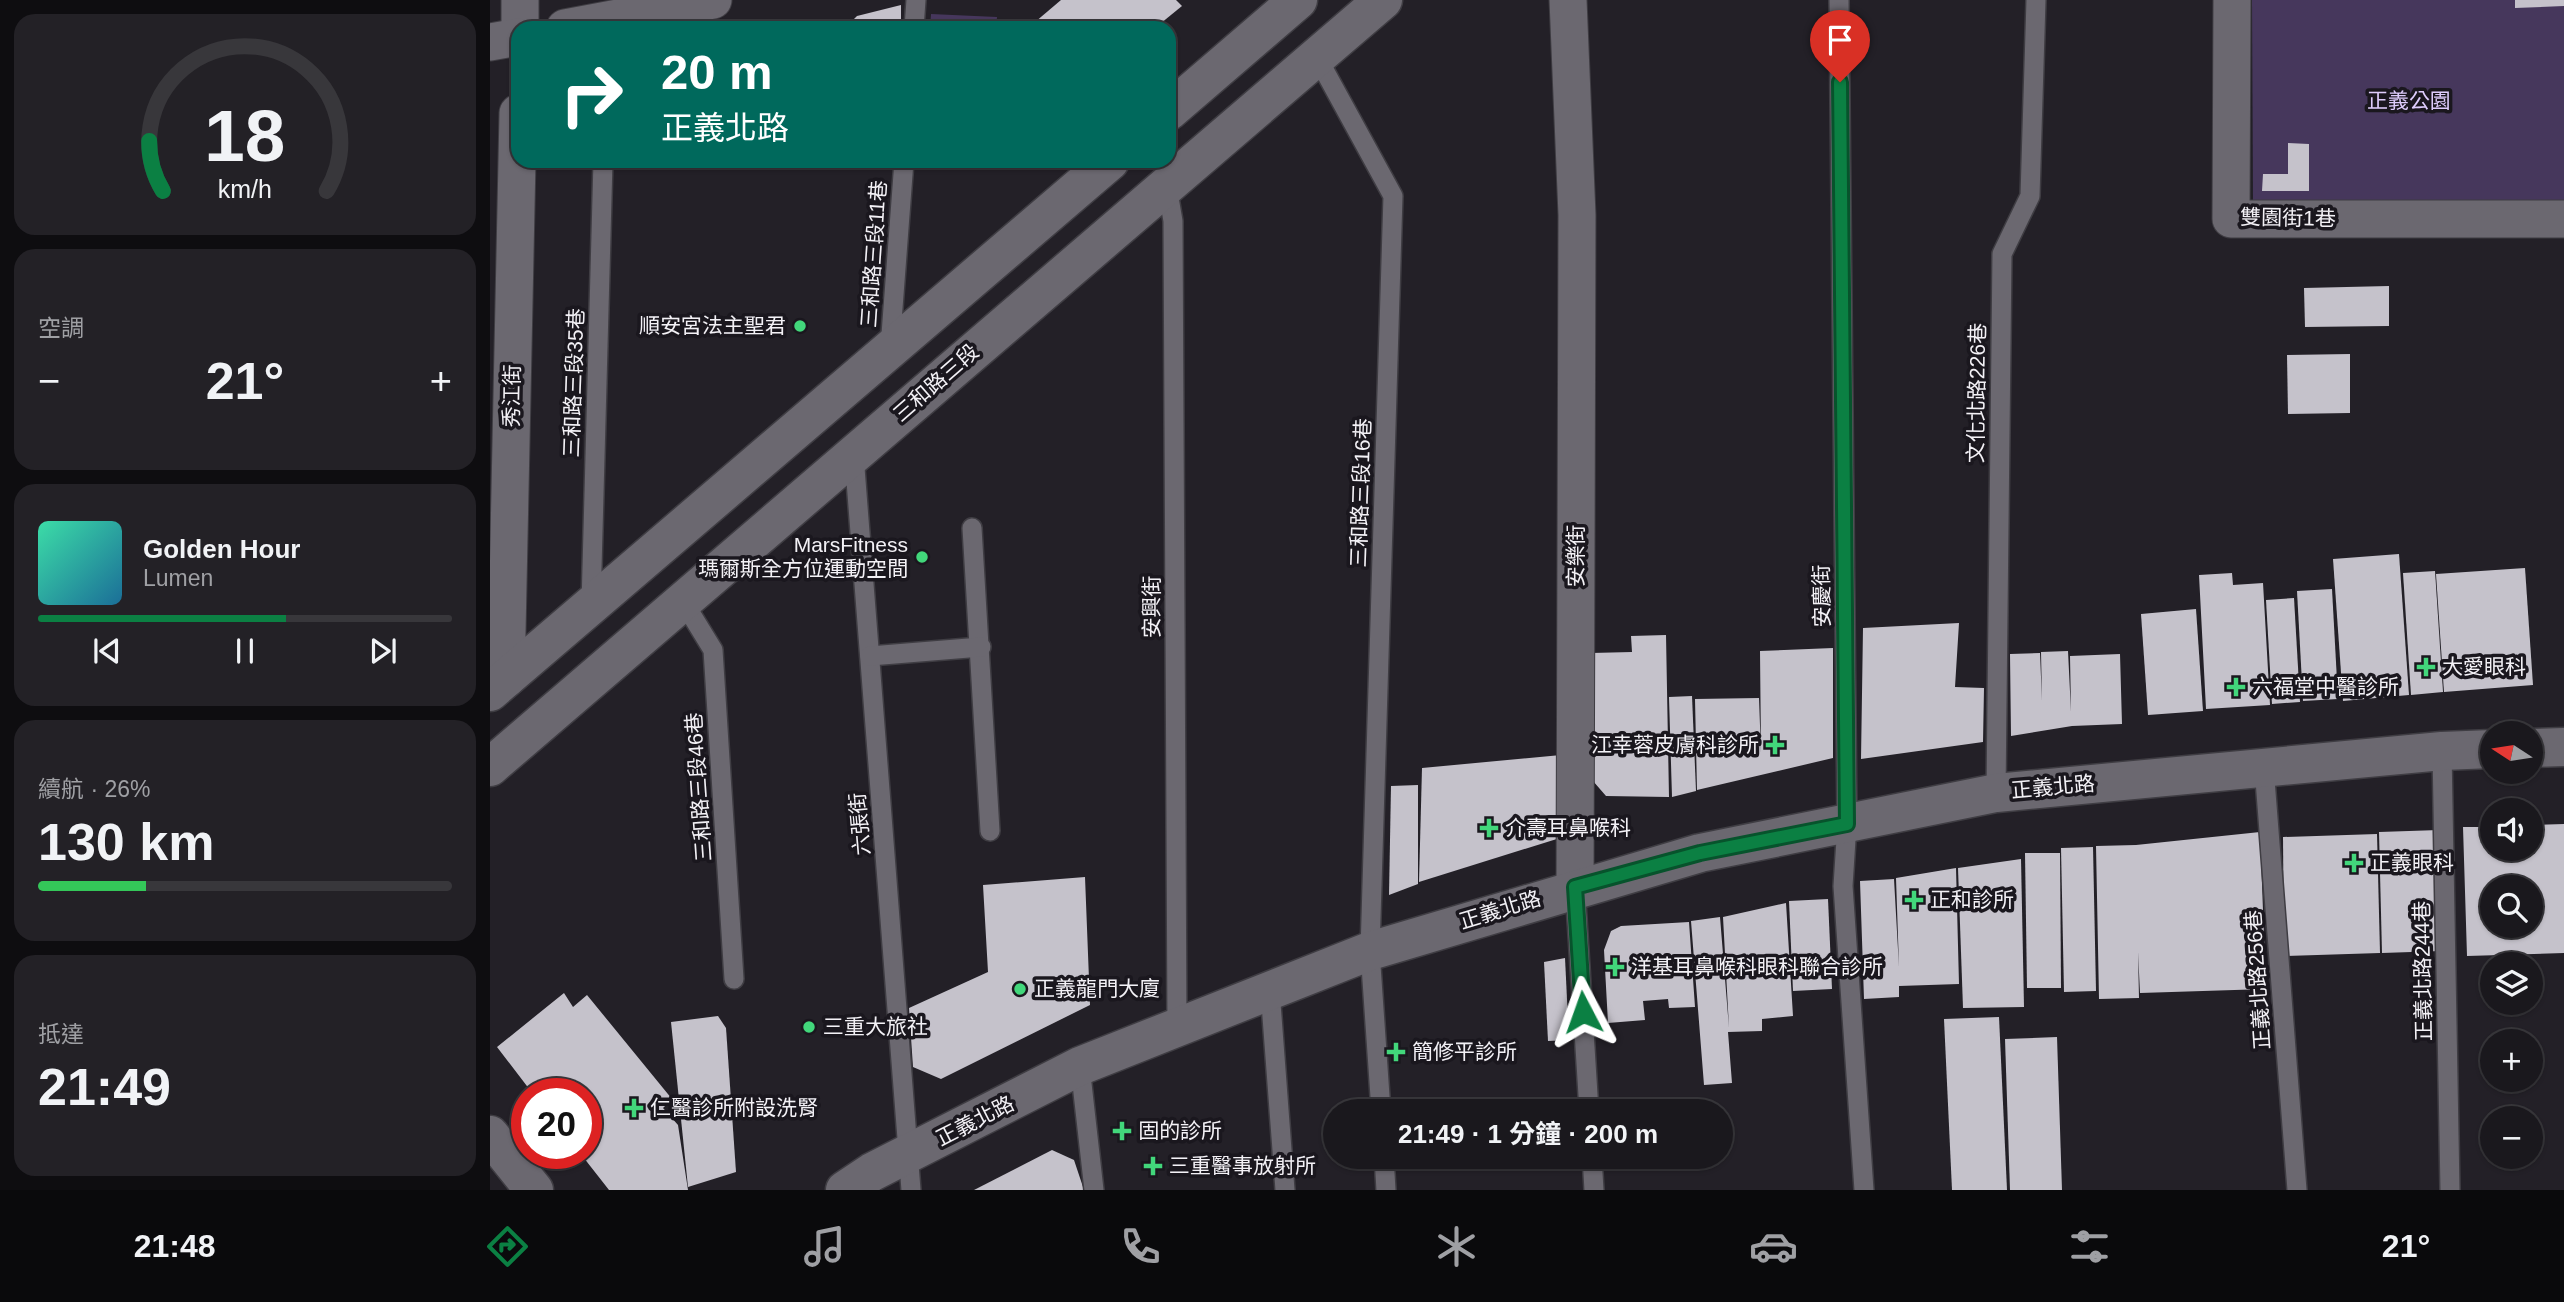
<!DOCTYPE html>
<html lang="zh-TW">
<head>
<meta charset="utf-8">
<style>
	:root { --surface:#1a181d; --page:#232126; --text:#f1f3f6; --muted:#9fa0a4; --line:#38373b; --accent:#0b8043 }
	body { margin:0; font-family:Helvetica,"Noto Sans TC",sans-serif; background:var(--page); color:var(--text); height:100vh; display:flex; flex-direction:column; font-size:26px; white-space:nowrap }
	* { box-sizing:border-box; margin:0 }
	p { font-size:23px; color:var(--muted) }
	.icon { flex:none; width:38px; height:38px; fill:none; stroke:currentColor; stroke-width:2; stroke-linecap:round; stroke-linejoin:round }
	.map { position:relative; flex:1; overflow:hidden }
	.panel { display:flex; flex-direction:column; gap:14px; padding:14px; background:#0e0d10; width:490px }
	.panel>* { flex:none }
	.banner { position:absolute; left:21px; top:21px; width:665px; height:147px; border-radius:21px; box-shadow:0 2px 5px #0004,0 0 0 2px var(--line); background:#00695c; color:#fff; overflow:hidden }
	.needle { width:46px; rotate:282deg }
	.buttons { position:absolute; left:1990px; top:721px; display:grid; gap:14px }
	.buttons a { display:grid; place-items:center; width:63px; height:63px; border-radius:50%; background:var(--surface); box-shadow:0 2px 5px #0004,0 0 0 2px var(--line); font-size:35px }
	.speed { position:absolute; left:21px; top:1078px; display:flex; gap:14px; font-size:35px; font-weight:700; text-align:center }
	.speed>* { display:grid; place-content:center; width:91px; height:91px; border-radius:50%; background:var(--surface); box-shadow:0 2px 5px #0004,0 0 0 2px var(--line); line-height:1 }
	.speed .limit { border:10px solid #d22; background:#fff; color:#111 }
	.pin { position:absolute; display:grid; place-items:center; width:60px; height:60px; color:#fff; margin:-72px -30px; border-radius:50% 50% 50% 0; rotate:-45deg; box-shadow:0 0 7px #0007 }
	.pin .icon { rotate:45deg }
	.me { position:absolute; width:77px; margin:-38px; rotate:356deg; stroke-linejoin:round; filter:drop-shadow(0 0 5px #0008) }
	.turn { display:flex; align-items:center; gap:24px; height:147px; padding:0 35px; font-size:32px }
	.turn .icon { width:91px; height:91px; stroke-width:2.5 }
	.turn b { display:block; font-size:49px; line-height:60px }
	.big { font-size:52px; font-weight:700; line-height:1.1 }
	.panel .widget { flex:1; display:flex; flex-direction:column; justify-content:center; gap:10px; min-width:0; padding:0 24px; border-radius:21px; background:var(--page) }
	.panel .dial { align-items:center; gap:0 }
	.dial svg { height:182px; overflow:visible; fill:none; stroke:var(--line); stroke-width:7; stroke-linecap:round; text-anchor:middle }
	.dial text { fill:var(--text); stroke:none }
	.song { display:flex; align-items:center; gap:21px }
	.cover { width:84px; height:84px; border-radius:10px; background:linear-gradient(135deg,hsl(160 70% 55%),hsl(200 70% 35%)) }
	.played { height:7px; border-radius:4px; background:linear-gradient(90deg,var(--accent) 60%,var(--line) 60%) }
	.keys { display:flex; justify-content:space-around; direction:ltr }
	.heat { display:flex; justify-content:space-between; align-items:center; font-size:38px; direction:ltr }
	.charge { height:10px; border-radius:5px; background:linear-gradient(90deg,#34c759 26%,var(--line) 0) }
	.trip { position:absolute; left:833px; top:1099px; width:410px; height:70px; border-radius:35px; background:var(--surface); box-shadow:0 2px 5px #0004,0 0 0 2px var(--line); font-weight:700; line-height:70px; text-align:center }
	.tabs { display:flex; height:112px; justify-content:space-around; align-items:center; background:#0a0a0c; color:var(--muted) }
	.tabs .icon { width:49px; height:49px }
	.tabs .on { color:var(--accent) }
	.tabs b { font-size:32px; color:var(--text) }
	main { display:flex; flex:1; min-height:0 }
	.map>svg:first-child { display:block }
</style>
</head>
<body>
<main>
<section class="panel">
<div class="widget dial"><svg viewBox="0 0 100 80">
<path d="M14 69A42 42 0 1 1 86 69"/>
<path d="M14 69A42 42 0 0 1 8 47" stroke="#0b8043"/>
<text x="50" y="56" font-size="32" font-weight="700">18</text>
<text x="50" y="72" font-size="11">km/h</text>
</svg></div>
<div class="widget"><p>空調</p>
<div class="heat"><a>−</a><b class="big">21°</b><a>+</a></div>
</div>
<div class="widget">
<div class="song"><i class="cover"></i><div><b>Golden Hour</b><p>Lumen</p></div></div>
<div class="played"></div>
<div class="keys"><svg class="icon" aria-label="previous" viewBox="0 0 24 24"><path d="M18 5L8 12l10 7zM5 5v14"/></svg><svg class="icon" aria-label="pause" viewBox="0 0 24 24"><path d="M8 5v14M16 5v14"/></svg><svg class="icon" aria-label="next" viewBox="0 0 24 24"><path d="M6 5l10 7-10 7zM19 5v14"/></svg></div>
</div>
<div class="widget"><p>續航 · 26%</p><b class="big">130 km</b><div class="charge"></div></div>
<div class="widget"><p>抵達</p><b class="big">21:49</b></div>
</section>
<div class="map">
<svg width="2074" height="1190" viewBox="0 0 2074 1190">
	<rect width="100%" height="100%" fill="#232027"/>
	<g fill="#46375c">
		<polygon points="1762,0 2074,0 2074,204 1763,200"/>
		<polygon points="441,14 507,17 506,28 440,28"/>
	</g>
	<g fill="#c5c2cb" fill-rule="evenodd">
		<polygon points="571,0 686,0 692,6 665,28 538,28"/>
		<polygon points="2025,0 2074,0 2074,6 2025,8"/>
		<polygon points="411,5 411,28 355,28 367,16"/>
		<polygon points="1798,143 1819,144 1819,191 1772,191 1773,174 1798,174"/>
		<polygon points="1899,286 1899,326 1815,327 1814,288"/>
		<polygon points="1860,354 1860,413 1798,414 1797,355"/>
		<polygon points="1909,554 1919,695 1853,701 1843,559"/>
		<polygon points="2035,568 2043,685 1954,692 1946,574"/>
		<polygon points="1945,571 1953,692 1921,695 1913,573"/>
		<polygon points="1742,573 1743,585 1773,583 1780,705 1716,709 1709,575"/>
		<polygon points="1842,589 1848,699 1813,701 1807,591"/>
		<polygon points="1804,598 1810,702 1782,704 1776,600"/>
		<polygon points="1706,609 1713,711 1658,715 1651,614"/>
		<polygon points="1469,623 1465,687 1494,688 1493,742 1371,759 1373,628"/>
		<polygon points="1176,635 1179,797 1116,796 1103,781 1101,653 1142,652 1141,636"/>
		<polygon points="1343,648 1343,758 1207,790 1205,699 1269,698 1271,753 1270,651"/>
		<polygon points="1578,651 1581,712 1580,656 1630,654 1632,724 1582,726 1521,736 1520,654 1550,653 1552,701 1551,652"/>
		<polygon points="1202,696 1206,791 1182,797 1179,697"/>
		<polygon points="1071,755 1070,838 929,882 932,768"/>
		<polygon points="928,785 928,884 899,895 901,786"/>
		<path d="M2074,824V953L1977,956L1973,827H2002V849H2040V825ZM2002,887H2040V926H2002Z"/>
		<polygon points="1949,830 1951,951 1892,953 1889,832"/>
		<polygon points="1770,832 1776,989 1650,993 1648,952 1649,998 1609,999 1606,846 1646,845"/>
		<polygon points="1887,834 1890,953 1794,956 1793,837"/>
		<polygon points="1603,847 1606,991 1574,992 1571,848"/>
		<polygon points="1535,853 1570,853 1571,988 1537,988"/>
		<polygon points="1531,859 1534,1007 1473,1008 1468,868"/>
		<polygon points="1466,868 1469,984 1409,986 1409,997 1374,999 1370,881 1404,879 1409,967 1406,878"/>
		<polygon points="595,877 600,1005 451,1079 423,1067 419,1008 498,972 493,885"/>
		<polygon points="1338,899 1342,989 1303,991 1299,901"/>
		<polygon points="1296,903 1303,1016 1272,1019 1272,1031 1238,1032 1242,1083 1214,1085 1201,921 1230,917 1239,1028 1233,917"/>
		<polygon points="1199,922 1205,1007 1179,1008 1178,999 1153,1001 1155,1020 1118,1023 1114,950 1121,931 1131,926"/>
		<polygon points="1075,958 1079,1040 1058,1041 1054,962"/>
		<polygon points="74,993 83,1007 97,995 182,1099 173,1108 188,1125 198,1190 119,1190 90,1153 96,1153 96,1094 43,1094 7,1047"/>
		<polygon points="228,1016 236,1028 246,1172 198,1187 181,1022"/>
		<polygon points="1509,1017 1517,1190 1462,1190 1454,1019"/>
		<polygon points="1567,1037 1572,1190 1520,1190 1515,1039"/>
		<polygon points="562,1150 584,1160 594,1190 484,1190"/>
	</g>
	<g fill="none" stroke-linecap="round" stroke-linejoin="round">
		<g stroke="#3f3d43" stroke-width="22">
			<g id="service">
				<polyline points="1349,0 1357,824 1353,886 1374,1190"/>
				<polyline points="424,28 426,0"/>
				<polyline points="827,57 903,196 880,951 891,1111"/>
				<polyline points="677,186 683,221 687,1028"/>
				<polyline points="400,348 414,161"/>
				<polyline points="364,455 421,1190"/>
				<polyline points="482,528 500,831"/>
				<polyline points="193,601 223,650 244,979"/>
				<polyline points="101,605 113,161"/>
				<polyline points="380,656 491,647"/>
				<polyline points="1952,751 1960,1190"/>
				<polyline points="1774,767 1807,1190"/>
				<polyline points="1506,793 1512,254 1540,196 1546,0"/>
				<polyline points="1085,887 1099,1111"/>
				<polyline points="780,990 795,1190"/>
				<polyline points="590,1066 604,1190"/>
				<polyline points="894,1157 896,1190"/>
				<polyline points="1102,1157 1104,1190"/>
			</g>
		</g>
		<g stroke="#3f3d43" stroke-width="39">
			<g id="minor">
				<polyline points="1078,0 1087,215 1085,887"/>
				<polyline points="1742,0 1741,219 2074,219"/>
				<polyline points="30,28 30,0"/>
				<polyline points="75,28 223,0"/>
				<polyline points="0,42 28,37"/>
				<polyline points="16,679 28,113"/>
			</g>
		</g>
		<g stroke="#3f3d43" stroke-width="41">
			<g id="tertiary">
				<polyline points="2040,748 2074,747"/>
				<polyline points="0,1135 44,1190"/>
				<polyline points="355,1190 382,1172 590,1066 880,951 1210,853 1506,793 1952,751 2002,749"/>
			</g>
		</g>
		<g stroke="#3f3d43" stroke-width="41">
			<g id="secondary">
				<polyline points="679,111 808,0"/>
				<polyline points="0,692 620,161"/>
				<polyline points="0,767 893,0"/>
			</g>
		</g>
		<use href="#service" stroke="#6b6870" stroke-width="19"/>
		<use href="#minor" stroke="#6b6870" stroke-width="37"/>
		<use href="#tertiary" stroke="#6b6870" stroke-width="38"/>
		<use href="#secondary" stroke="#6b6870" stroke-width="38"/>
	</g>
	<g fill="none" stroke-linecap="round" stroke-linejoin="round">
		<g stroke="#07532c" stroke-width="18">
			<polyline id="route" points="1093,1012 1085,887 1210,853 1357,824 1350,82"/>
		</g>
		<use href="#route" stroke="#0b8043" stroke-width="12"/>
	</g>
	<g fill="#42d77b" stroke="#1a171e" stroke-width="2.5">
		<circle cx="310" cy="326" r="7"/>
		<circle cx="432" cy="557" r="7"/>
		<path d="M1932.5 656.5h7v7h7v7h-7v7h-7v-7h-7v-7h7z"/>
		<path d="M1742.5 676.5h7v7h7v7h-7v7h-7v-7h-7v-7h7z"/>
		<path d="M1281.5 734.5h7v7h7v7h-7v7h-7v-7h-7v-7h7z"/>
		<path d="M995.5 817.5h7v7h7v7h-7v7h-7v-7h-7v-7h7z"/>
		<path d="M1860.5 852.5h7v7h7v7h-7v7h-7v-7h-7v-7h7z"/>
		<path d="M1420.5 889.5h7v7h7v7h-7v7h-7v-7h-7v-7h7z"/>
		<path d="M1121.5 956.5h7v7h7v7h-7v7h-7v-7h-7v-7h7z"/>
		<circle cx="530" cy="989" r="7"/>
		<circle cx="319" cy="1027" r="7"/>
		<path d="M902.5 1041.5h7v7h7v7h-7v7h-7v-7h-7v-7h7z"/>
		<path d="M140.5 1097.5h7v7h7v7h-7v7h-7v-7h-7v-7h7z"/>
		<path d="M628.5 1120.5h7v7h7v7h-7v7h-7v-7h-7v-7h7z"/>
		<path d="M659.5 1155.5h7v7h7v7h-7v7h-7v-7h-7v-7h7z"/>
	</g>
	<g text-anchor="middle" stroke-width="7" stroke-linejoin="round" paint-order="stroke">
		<g font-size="21" fill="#deccfc" stroke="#1a171e">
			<text x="1919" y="108">正義公園</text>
		</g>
		<g font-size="21" fill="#f3f1f6" stroke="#1a171e">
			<text transform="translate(1798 218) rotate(1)" y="7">雙園街1巷</text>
			<text transform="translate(384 254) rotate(-86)" y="7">三和路三段11巷</text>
			<text transform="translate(84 383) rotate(-88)" y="7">三和路三段35巷</text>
			<text transform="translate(446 383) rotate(-41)" y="7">三和路三段</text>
			<text transform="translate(1487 393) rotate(-89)" y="7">文化北路226巷</text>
			<text transform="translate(22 396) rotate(-89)" y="7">秀江街</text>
			<text transform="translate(871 493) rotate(-88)" y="7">三和路三段16巷</text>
			<text transform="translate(1086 556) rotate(-90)" y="7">安樂街</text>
			<text transform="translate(1332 596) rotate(-91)" y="7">安慶街</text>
			<text transform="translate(662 607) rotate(-90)" y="7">安興街</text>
			<text transform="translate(209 787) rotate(-94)" y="7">三和路三段46巷</text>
			<text transform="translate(1563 787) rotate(-5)" y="7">正義北路</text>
			<text transform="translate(370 824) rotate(-95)" y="7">六張街</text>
			<text transform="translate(1010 910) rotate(-17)" y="7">正義北路</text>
			<text transform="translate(1933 971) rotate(-91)" y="7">正義北路244巷</text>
			<text transform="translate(1768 980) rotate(-94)" y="7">正義北路256巷</text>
			<text transform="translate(485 1121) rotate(-27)" y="7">正義北路</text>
		</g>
		<g font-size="21" fill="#f3f1f6" stroke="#1a171e" text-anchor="start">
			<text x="296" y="333" text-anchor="end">順安宮法主聖君</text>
			<text x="418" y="552" text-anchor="end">MarsFitness<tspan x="418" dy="24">瑪爾斯全方位運動空間</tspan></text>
			<text x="1952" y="674">大愛眼科</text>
			<text x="1762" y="694">六福堂中醫診所</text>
			<text x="1269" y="752" text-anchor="end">江幸蓉皮膚科診所</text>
			<text x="1015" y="835">介壽耳鼻喉科</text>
			<text x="1880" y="870">正義眼科</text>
			<text x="1440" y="907">正和診所</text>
			<text x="1141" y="974">洋基耳鼻喉科眼科聯合診所</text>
			<text x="544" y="996">正義龍門大廈</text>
			<text x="333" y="1034">三重大旅社</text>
			<text x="922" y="1059">簡修平診所</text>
			<text x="160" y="1115">仁醫診所附設洗腎</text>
			<text x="648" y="1138">固的診所</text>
			<text x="679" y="1173">三重醫事放射所</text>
		</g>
	</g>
</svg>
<div class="buttons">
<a><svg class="needle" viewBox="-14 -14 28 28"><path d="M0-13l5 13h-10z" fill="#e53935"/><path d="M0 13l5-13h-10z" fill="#9fa0a4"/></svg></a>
<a><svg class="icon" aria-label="sound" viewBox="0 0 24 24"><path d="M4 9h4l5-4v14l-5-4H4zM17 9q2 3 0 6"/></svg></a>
<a><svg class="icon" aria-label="search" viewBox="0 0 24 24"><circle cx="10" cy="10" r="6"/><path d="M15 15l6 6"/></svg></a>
<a><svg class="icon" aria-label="layers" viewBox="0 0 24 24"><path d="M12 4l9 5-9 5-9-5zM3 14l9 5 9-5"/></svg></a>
<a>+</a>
<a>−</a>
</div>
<div class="speed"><div class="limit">20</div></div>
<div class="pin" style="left:1350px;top:82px;background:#d93025"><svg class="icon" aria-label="arrive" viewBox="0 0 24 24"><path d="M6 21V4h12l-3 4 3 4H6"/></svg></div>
<svg class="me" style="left:1093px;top:1012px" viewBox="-20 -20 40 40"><path d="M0-17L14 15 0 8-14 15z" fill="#0b8043" stroke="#fff" stroke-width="4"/></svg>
<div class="trip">21:49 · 1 分鐘 · 200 m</div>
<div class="banner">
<div class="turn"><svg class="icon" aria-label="right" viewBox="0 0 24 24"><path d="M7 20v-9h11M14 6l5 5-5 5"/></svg><div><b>20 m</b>正義北路</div></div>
</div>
</div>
</main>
<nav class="tabs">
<b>21:48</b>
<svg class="icon on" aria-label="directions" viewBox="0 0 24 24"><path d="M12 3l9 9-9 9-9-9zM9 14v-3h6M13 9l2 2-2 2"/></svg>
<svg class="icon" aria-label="music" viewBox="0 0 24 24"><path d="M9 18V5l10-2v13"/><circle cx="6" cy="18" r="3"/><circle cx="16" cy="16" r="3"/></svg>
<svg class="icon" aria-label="phone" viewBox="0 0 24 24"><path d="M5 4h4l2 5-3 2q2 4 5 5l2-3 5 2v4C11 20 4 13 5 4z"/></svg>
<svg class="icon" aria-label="climate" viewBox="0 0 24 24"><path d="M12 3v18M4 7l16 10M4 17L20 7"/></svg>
<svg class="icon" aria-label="car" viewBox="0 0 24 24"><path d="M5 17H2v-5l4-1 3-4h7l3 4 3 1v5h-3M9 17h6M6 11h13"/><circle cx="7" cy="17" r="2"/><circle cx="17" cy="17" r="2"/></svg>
<svg class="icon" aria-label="filters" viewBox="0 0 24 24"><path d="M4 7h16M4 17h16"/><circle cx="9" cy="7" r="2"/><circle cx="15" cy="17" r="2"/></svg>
<b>21°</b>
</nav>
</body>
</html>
